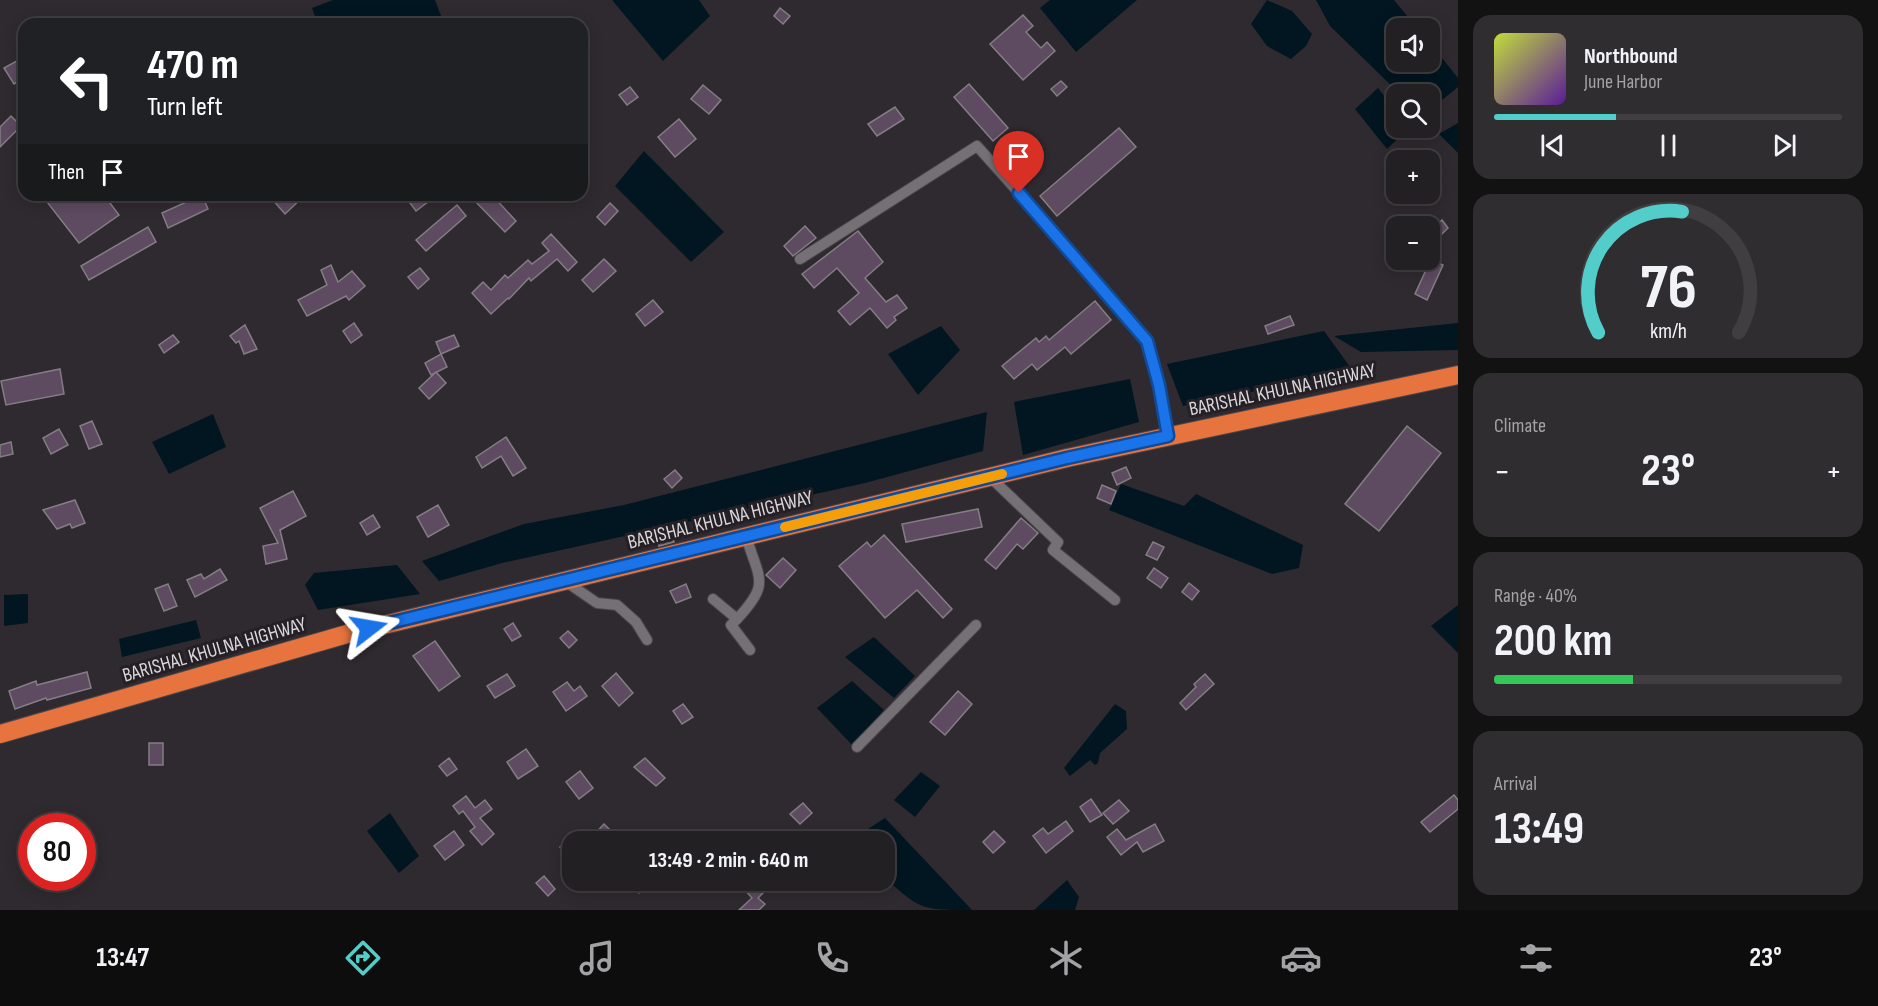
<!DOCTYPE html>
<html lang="en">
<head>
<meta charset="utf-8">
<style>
	:root { --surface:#232023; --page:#2f2d30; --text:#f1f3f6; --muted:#a3a3a6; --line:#403e41; --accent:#53cdc9 }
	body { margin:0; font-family:"Sofia Sans Condensed",sans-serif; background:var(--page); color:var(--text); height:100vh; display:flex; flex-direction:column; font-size:22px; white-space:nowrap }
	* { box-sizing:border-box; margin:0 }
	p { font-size:20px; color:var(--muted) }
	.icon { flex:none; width:33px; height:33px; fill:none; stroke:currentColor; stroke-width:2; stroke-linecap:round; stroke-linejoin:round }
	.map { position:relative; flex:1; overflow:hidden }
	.sheet { display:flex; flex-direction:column; gap:15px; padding:15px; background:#131213; width:420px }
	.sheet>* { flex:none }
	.top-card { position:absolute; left:18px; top:18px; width:570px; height:183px; border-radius:18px; box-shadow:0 3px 15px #0003,0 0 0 2px var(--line); background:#202124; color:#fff; overflow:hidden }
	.tools { position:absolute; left:1386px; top:18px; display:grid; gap:12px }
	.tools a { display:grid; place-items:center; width:54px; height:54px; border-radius:12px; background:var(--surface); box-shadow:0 3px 15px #0003,0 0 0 2px var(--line); font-size:30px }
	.speed { position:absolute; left:18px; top:813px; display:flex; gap:12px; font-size:30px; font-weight:700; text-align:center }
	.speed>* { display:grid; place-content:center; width:78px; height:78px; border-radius:50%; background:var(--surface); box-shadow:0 3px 15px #0003,0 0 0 2px var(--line); line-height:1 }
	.speed .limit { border:9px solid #d22; background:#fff; color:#111 }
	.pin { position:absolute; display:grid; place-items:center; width:51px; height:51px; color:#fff; margin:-62px -26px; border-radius:50% 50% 50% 0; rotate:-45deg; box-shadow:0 0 6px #0007 }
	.pin .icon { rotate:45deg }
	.me { position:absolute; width:66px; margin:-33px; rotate:76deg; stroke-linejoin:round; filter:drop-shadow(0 0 4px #0008) }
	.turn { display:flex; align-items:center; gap:21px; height:126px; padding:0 30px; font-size:27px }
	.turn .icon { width:78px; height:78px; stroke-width:2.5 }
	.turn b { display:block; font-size:42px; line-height:51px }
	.then { display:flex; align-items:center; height:57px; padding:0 30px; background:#0003; gap:12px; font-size:22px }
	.big { font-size:45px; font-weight:700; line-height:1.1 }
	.sheet .widget { flex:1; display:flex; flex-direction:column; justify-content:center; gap:9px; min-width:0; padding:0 21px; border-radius:18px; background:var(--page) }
	.sheet .dial { align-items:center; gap:0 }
	.dial svg { height:156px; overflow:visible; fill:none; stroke:var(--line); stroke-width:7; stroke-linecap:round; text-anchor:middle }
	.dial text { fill:var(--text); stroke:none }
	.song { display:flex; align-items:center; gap:18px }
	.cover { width:72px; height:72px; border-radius:9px; background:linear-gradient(135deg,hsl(70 70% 55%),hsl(270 70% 35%)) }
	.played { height:6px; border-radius:3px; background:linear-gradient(90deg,var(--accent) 35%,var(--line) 35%) }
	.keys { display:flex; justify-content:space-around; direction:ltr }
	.heat { display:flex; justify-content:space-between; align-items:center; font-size:33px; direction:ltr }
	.charge { height:9px; border-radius:4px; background:linear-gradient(90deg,#34c759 40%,var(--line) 0) }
	.trip { position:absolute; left:562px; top:831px; width:333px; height:60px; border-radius:18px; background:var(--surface); box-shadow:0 3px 15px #0003,0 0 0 2px var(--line); font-weight:700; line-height:60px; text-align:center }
	.tabs { display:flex; height:96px; justify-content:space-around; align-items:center; background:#0e0d0e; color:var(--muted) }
	.tabs .icon { width:42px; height:42px }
	.tabs .selected { color:var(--accent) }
	.tabs b { font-size:27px; color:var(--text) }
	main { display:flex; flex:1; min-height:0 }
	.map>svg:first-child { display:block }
</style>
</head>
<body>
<main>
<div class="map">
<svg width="1458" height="910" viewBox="0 0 1458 910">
	<rect width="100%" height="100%" fill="#2f2a2f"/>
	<g fill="#011620">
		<polygon points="333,0 435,0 444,24 318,24 312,8"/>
		<polygon points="612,0 699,0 710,16 663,61"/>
		<polygon points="1050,0 1137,0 1076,52 1040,8"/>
		<polygon points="1267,0 1292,11 1312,34 1306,46 1291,59 1267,46 1251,24"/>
		<polygon points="1316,0 1394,0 1417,28 1396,28 1396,62 1430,62 1430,43 1458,78 1458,87 1430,110 1430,94 1400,94 1330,26"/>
		<polygon points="1378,88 1396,111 1396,128 1409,128 1387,149 1355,109"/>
		<polygon points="1458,123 1458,153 1439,134"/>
		<polygon points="644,151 724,232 691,262 615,186"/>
		<polygon points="1458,323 1458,350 1361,352 1334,336"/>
		<polygon points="941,326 960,350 918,395 888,354"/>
		<polygon points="1324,331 1353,371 1183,406 1167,364"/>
		<polygon points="1130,379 1139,422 1023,455 1014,402"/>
		<polygon points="987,412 983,451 865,483 502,563 439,581 422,561 524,524 624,505"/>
		<polygon points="213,414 226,447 169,474 152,442"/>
		<polygon points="1121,484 1184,506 1196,494 1303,545 1299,568 1272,574 1109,510"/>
		<polygon points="397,565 420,594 318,610 305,585 314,573"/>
		<polygon points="28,594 28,623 4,626 4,595"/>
		<polygon points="1458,605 1458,653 1431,626"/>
		<polygon points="196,620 201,638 122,657 119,639"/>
		<polygon points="874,637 915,676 894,698 845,657"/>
		<polygon points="852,681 884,710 853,746 817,708"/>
		<polygon points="1115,704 1126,711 1127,729 1100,753 1098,763 1095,765 1090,760 1070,776 1064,768"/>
		<polygon points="921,772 940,786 915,817 894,800"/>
		<polygon points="390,813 419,856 399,873 367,831"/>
		<path d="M885,818L972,910C921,910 921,910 885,878V842L851,840Z"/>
		<polygon points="1067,880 1079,897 1075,910 1034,910"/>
	</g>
	<g fill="#5e4a61" stroke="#837e84" stroke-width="1.5">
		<polygon points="780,8 790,16 783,24 774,16"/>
		<polygon points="1023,15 1033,26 1026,32 1041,48 1047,42 1055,51 1023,80 990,44"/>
		<polygon points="24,57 24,78 14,84 4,68"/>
		<polygon points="1061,81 1067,87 1057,96 1051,89"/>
		<polygon points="969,84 1008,128 993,141 954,97"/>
		<polygon points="703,85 721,100 709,114 691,99"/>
		<polygon points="630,87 638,97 627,105 619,95"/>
		<polygon points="895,107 904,119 877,136 868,124"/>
		<polygon points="11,116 21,126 0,147 0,127"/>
		<polygon points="679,119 696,139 675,157 658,137"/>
		<polygon points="1119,128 1136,147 1057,216 1040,196"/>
		<polygon points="56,195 104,195 119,215 79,243 47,202"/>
		<polygon points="202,195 208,209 168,228 162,213"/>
		<polygon points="277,195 305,195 285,214 272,199"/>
		<polygon points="404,195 437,195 416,211"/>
		<polygon points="477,195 492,195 516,221 505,232 473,199"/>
		<polygon points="610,203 618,211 605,225 597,217"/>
		<polygon points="457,205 466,216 426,251 416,240"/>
		<polygon points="1442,220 1448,228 1439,237 1432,229"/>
		<polygon points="805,226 816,238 793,256 784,246"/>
		<polygon points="148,227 156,242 89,280 81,266"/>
		<polygon points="858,231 883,262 865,278 886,302 897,295 907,308 894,317 896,320 887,328 870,308 850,325 838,311 859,293 837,268 814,288 802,274"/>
		<polygon points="551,234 577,262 568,271 557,259 531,281 529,278 509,299 508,298 491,314 472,293 483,282 491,290 505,275 508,278 528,260 532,264 549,251 542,243"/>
		<polygon points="604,259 616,271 593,292 582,280"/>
		<polygon points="1431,259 1443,265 1427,300 1415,294"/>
		<polygon points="331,265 338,282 352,271 365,286 349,300 346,296 307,316 298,300 327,285 321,270"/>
		<polygon points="420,268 429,279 418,289 408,277"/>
		<polygon points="653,300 663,312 645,326 636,314"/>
		<polygon points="1095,301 1111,320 1071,354 1065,347 1037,370 1032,364 1014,379 1002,366 1036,338 1039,342 1046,336 1049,340"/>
		<polygon points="1290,316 1294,325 1268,334 1265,326"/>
		<polygon points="354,323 362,335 351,343 343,331"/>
		<polygon points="245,325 257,349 244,354 239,341 236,343 230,336"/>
		<polygon points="173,335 179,342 164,353 159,345"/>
		<polygon points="454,335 459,346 441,354 436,342"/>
		<polygon points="441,354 447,367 431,375 425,363"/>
		<polygon points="60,369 64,394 6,405 1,381"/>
		<polygon points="436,372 446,383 429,399 419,388"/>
		<polygon points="92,421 102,444 89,449 80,426"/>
		<polygon points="1407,426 1441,453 1379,531 1345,504"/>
		<polygon points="59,429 68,445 51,454 43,438"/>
		<polygon points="506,437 526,468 513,476 501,456 482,468 476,457"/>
		<polygon points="11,442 13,454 0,457 0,445"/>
		<polygon points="1126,467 1131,478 1117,485 1112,473"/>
		<polygon points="675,470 682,478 672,488 664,479"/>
		<polygon points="1102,485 1116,491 1111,504 1097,498"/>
		<polygon points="293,491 306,516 280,530 287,559 266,564 263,546 278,543 260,508"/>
		<polygon points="75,500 85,523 72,528 70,524 57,529 43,510"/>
		<polygon points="438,505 449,525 428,537 417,517"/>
		<polygon points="978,509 982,527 906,542 902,524"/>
		<polygon points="373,515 380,527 367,535 360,523"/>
		<polygon points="1021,518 1038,533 1023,549 1017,544 996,569 985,560"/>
		<polygon points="673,534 674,542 659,546 657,536"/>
		<polygon points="884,535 952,609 943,618 917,590 885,618 839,566 867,542 871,547"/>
		<polygon points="1153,542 1164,547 1157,560 1146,555"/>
		<polygon points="783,558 796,570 780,588 766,575"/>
		<polygon points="1154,568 1168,578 1161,588 1147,578"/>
		<polygon points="220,569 227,580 195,597 187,580 201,574 204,579"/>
		<polygon points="1189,583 1199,591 1192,600 1182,592"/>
		<polygon points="168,584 177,606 164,611 155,589"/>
		<polygon points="686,584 691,597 676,603 670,591"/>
		<polygon points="513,623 521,636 512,641 504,629"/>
		<polygon points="568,631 577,640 569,648 560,638"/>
		<polygon points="435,641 460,676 439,691 413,656"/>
		<polygon points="87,672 91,688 47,700 46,698 15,709 9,691 36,681 37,685"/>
		<polygon points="616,673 633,693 619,706 602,686"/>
		<polygon points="507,674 515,686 495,698 487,686"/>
		<polygon points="1205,674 1214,684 1186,710 1180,703 1196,687 1194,684"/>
		<polygon points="567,682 574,691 580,686 587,696 566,711 553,692"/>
		<polygon points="958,691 972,704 945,735 930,722"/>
		<polygon points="683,704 693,717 682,724 673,711"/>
		<rect x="149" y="743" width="14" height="22"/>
		<polygon points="526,749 538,766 518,779 507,762"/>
		<polygon points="449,758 457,769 447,776 439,766"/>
		<polygon points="645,758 665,778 656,786 634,767"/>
		<polygon points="580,771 593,788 579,799 566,782"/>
		<polygon points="1454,795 1458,800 1458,809 1430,832 1421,822"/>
		<polygon points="466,796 475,808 485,800 492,809 480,818 494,834 482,845 470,831 475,827 463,811 459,814 453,806"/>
		<polygon points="1091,799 1102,815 1090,822 1080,807"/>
		<polygon points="1119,800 1129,811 1113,824 1103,813"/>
		<polygon points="803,803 812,813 800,824 790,814"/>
		<polygon points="1066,821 1073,831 1046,853 1033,836 1043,828 1048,834"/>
		<polygon points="604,824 622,842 587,842"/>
		<polygon points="1155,824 1164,841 1143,852 1137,842 1121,855 1107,837 1117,829 1126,840"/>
		<polygon points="454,831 464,845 445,860 434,846"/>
		<polygon points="994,831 1005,842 993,853 983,842"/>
		<polygon points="573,835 573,862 560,847"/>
		<polygon points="544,876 555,889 548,896 536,883"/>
		<polygon points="628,880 652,880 639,893"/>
		<polygon points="736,880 753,880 764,892 758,898 765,904 759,910 739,910 752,898"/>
	</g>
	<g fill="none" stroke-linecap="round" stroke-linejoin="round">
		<g stroke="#4a464a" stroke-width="12">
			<g id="street">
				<polyline points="800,259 977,146 1047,224 1147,341 1159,385 1168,436"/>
				<polyline points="990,477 1058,542 1053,550 1115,600"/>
				<polyline points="565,581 597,603 617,605 636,622 647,640"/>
				<path d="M713,599L737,619C771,583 759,580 746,536"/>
				<polyline points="737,619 731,625 750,650"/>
				<polyline points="857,747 976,625"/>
			</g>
		</g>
		<g stroke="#4a464a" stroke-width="20">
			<polyline id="highway" points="0,734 347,634 1067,458 1458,375"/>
		</g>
		<use href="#street" stroke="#757076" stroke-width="10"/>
		<use href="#highway" stroke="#e7733e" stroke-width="18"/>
	</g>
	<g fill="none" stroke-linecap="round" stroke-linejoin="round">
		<g stroke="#114b97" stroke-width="15">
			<polyline id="route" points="369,628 1067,458 1168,436 1159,385 1147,341 1019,193"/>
		</g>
		<use href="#route" stroke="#1a73e8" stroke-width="10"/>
		<polyline stroke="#f59e0b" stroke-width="10" points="785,527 1002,474"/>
	</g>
	<g text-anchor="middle" stroke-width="6" stroke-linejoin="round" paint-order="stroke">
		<g font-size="20" fill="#dad7da" stroke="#252025">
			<text transform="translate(1282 389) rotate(-12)" y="7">BARISHAL KHULNA HIGHWAY</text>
			<text transform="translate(720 519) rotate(-14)" y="7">BARISHAL KHULNA HIGHWAY</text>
			<text transform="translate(214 649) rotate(-16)" y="7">BARISHAL KHULNA HIGHWAY</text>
		</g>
	</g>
</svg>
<div class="tools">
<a><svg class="icon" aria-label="sound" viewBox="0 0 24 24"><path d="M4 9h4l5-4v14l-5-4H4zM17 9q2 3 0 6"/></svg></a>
<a><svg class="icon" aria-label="search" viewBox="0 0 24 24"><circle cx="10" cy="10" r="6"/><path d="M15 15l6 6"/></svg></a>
<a>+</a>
<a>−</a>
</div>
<div class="speed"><div class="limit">80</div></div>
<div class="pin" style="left:1019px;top:193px;background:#d93025"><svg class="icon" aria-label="arrive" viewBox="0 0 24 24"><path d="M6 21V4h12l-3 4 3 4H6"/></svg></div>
<svg class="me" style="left:369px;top:628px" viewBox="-20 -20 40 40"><path d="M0-17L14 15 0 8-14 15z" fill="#1a73e8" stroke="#fff" stroke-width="4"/></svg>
<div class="trip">13:49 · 2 min · 640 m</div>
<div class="top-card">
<div class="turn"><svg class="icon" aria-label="left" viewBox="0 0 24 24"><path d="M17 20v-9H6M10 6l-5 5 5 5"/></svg><div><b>470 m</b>Turn left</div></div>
<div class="then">Then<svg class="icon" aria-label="arrive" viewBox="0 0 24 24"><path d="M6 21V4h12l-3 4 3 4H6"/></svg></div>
</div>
</div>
<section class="sheet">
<div class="widget">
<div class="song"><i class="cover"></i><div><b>Northbound</b><p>June Harbor</p></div></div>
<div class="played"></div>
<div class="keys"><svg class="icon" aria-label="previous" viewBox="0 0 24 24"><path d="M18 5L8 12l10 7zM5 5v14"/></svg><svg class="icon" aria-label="pause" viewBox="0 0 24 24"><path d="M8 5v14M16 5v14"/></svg><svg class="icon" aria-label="next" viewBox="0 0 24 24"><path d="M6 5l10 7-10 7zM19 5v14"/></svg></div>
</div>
<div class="widget dial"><svg viewBox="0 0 100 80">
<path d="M14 69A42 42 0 1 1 86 69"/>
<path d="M14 69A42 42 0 0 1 57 7" stroke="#53cdc9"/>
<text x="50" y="56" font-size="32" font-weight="700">76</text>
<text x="50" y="72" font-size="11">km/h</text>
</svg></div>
<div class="widget"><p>Climate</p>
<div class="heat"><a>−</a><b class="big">23°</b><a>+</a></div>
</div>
<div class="widget"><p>Range · 40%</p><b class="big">200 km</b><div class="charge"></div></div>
<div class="widget"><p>Arrival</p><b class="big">13:49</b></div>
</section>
</main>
<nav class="tabs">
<b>13:47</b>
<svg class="icon selected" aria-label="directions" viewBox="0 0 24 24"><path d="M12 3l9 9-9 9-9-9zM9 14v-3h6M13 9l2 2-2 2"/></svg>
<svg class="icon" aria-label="music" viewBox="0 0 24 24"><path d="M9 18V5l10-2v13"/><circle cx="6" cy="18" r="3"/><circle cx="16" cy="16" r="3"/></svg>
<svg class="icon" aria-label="phone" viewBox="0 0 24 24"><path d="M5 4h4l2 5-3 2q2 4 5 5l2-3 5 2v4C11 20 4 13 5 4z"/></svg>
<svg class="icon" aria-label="climate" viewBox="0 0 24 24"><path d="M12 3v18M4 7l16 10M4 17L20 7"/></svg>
<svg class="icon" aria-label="car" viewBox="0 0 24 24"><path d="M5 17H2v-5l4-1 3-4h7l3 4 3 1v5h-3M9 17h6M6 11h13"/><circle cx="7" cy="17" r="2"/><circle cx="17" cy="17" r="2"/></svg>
<svg class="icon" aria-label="filters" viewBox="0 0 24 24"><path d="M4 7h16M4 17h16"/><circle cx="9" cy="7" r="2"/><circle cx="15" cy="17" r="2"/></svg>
<b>23°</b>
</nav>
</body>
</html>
